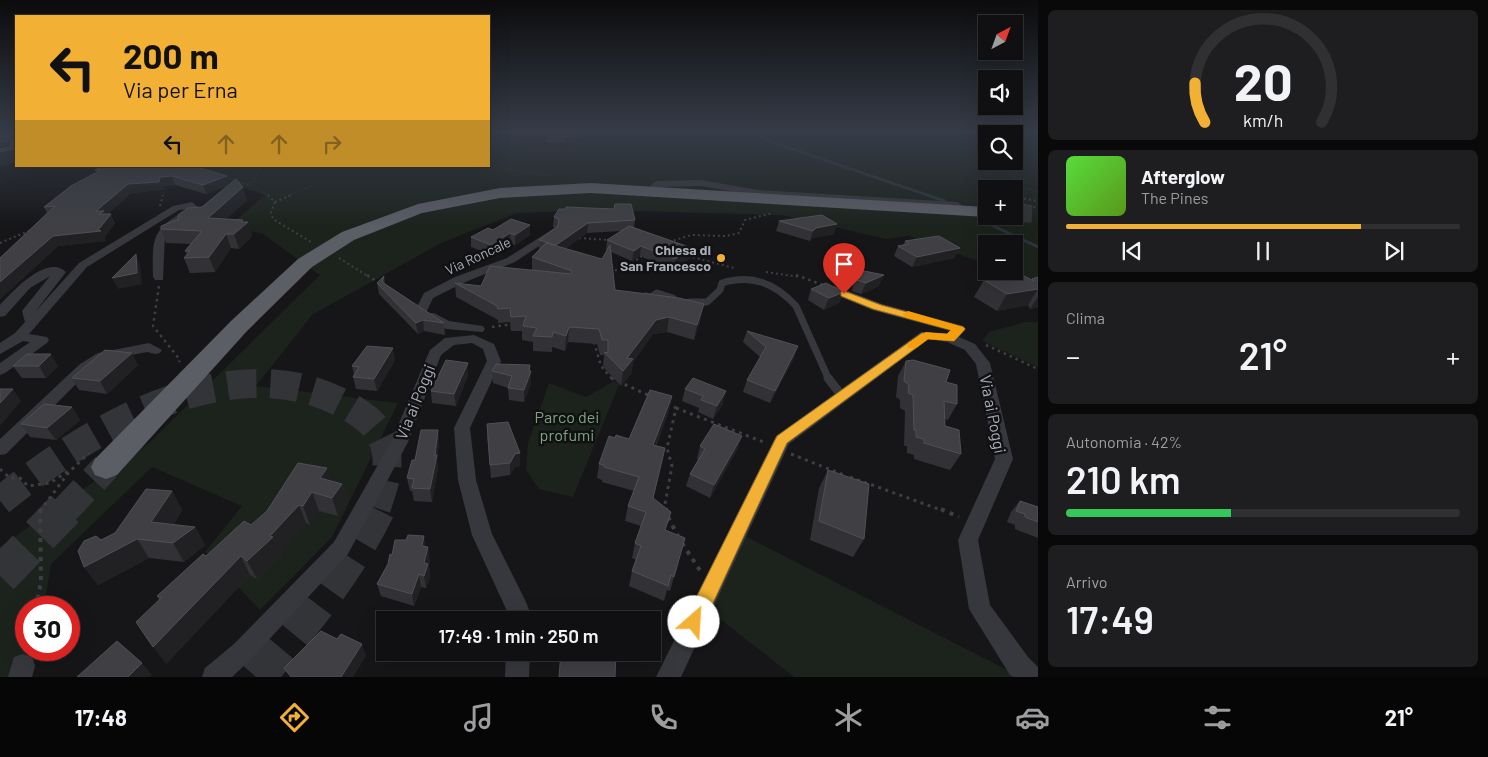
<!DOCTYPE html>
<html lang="it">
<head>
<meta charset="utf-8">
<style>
	:root { --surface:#101012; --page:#1e1e20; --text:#f1f3f6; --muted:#9c9d9f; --line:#303032; --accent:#f2b134 }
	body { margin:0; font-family:Barlow,sans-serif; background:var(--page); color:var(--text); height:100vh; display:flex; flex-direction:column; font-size:19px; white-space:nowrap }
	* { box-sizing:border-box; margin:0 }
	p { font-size:16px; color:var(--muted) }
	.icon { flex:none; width:28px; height:28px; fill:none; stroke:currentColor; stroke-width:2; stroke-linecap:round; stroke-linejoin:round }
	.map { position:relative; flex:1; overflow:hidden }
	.panel { display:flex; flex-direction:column; gap:10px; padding:10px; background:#09090a; width:450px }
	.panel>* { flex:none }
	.hud { position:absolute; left:15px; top:15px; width:475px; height:152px; border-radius:0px; box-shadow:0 5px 20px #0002,0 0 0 1px var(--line); background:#f2b134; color:#111; overflow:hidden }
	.needle { width:32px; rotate:41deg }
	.buttons { position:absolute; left:978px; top:15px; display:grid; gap:10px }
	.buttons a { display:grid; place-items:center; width:45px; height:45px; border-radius:0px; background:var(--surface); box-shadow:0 5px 20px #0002,0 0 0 1px var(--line); font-size:25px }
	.speed { position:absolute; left:15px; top:596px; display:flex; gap:10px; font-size:25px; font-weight:700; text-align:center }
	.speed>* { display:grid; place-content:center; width:65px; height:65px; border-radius:50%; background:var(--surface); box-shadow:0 5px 20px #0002,0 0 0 1px var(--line); line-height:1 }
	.speed .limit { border:8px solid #d22; background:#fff; color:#111 }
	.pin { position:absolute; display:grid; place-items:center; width:42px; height:42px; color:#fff; margin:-51px -21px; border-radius:50% 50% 50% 0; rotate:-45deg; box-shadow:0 0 5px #0007 }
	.pin .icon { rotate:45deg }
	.me { position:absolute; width:55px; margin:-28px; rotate:26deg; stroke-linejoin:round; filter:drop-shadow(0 0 4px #0008) }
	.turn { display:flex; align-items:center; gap:18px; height:105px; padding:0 25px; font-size:22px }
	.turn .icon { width:65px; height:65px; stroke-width:2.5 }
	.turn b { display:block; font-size:35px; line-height:42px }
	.lanes { display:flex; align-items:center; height:48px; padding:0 25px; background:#0003; justify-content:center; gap:25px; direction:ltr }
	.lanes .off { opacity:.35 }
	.big { font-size:38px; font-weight:600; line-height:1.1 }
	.panel .tile { flex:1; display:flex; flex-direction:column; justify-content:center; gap:8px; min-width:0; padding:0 18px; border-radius:8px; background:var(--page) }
	.panel .dial { align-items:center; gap:0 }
	.dial svg { height:130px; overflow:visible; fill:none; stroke:var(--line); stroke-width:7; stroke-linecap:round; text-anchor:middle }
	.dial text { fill:var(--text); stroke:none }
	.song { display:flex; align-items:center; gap:15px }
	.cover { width:60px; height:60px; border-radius:8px; background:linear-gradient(135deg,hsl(110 70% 55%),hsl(90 70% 35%)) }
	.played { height:5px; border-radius:2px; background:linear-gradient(90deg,var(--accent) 75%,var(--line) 75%) }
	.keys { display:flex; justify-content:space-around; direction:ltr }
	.heat { display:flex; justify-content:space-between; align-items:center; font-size:28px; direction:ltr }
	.charge { height:8px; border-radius:4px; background:linear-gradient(90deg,#34c759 42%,var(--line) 0) }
	.trip { position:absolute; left:376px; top:611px; width:285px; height:50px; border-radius:0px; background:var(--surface); box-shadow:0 5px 20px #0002,0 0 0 1px var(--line); font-weight:600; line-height:50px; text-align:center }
	.tab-bar { display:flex; height:80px; justify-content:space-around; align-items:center; background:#060607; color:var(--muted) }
	.tab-bar .icon { width:35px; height:35px }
	.tab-bar .on { color:var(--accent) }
	.tab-bar b { font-size:22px; color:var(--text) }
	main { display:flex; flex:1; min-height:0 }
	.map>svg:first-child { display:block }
</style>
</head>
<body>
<main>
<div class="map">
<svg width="1038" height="677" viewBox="0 0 1038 677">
	<rect width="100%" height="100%" fill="#161618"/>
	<g fill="#1c231d" fill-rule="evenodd">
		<path d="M597,132H1038V283L1005,271H1014V244H986V264L909,236L886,239L782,215L598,210L517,213L441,243L312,315L256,386L398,403L332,537L260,610L205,552L242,506L152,467L51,564L44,607L26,608V650H36L32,677H0V547L149,443L320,275L263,234L229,226L265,195L187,168L489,166V134L519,136L518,144L566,149ZM986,134H1014V161H986ZM986,189H1014V216H986Z"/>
		<polygon points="1025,322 1038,322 1038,367 982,341 989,332"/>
		<polygon points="614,381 619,385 573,497 539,489 526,470 528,443 549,383 586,397"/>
		<polygon points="745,536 1021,677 794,677 710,611"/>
	</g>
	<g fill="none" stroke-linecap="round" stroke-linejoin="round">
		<polyline stroke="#2c353c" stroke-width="2.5" points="757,132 757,135 772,142 930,196"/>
		<g stroke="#2c353c" stroke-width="3">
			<polyline points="927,195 945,201"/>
			<polyline points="983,221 1038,247"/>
		</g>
		<polyline stroke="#333438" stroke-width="18" stroke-dasharray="18 9" stroke-linecap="butt" points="1014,213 1038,214"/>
		<g stroke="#333438" stroke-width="29" stroke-dasharray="29 14" stroke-linecap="butt">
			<path d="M0,501C91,427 240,337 356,411C398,438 390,470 375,511"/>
			<polyline points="64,511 106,467"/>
		</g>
		<g stroke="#333438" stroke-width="38" stroke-dasharray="38 19" stroke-linecap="butt">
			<polyline points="0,576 65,509"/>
			<path d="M256,677C301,625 345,572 376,509"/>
		</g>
		<g stroke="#3d3f44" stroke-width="1" stroke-dasharray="1 2.5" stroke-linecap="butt">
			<polyline points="1007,132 1009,134"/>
			<polyline points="1014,137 1014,144"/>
			<polyline points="986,149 978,152 986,161"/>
			<polyline points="987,161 1014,176 1023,187 1038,192"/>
			<polyline points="487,166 550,176"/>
			<polyline points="202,171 228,166"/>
			<polyline points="226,178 253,186 269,196"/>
			<polyline points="247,185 254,181 261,166"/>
			<polyline points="163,196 166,183"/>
			<polyline points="288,196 313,185"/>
		</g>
		<g stroke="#3d3f44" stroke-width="2" stroke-dasharray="2 3" stroke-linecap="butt">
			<polyline points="268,195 275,202 271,212 273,219 311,242"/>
			<polyline points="1014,197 1038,201"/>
			<polyline points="275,202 291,195"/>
			<polyline points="1014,202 1038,208"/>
			<polyline points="160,206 163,195"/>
			<polyline points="579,238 609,240"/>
			<polyline points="669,242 691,235 726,236 739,233 745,220 773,213"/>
			<polyline points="0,243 31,230"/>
			<polyline points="688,256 734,268"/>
			<polyline points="690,257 694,252 703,255"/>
			<polyline points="339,258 369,277"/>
			<polyline points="610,269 621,271 642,256"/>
			<polyline points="766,272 800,277"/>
		</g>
		<g stroke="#3d3f44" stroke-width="2.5" stroke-dasharray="2.5 4" stroke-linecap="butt">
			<polyline points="367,275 379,283"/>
			<polyline points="796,275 823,285"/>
			<polyline points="159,286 153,326 180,360 179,362"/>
			<polyline points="492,327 513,324"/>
			<polyline points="594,342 601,366 613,380"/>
			<polyline points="986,345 1038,369"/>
		</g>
		<g stroke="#3d3f44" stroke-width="3" stroke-dasharray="3 4.5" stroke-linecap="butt">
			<polyline points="611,378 650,396"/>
			<polyline points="676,408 766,443"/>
			<polyline points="791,454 844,475"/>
			<polyline points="0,469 10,478 20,478 28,486 50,483 70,470"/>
			<polyline points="850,477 944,511"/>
			<polyline points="40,511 69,472 89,453"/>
			<polyline points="667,511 665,504 672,466 667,448 676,408 669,404"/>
		</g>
		<g stroke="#3d3f44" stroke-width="4" stroke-dasharray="4 5.5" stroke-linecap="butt">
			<polyline points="941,509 959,517"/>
			<polyline points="668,517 678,536"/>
			<polyline points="682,543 701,572"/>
			<polyline points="36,608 41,581 40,509"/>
		</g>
		<g stroke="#37383d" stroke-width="7">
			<polyline points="646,296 651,297 657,293 673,298"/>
			<path d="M689,302H707L720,290L722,283C752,274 775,283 796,306L829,380"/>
		</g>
		<polyline stroke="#37383d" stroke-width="9" points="828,378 842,396"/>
		<g fill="#37383d" fill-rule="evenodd">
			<polygon points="701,180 758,190 957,202 962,205 957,208 758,196 701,186 658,187 651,194 643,192 656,181"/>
			<path d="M192,202L198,207V211L175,225L165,234L163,280H155L153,277C152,237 152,228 189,209L179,210L87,267L29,334L47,337L49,340L47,343L5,373L0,375V363L30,342L23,341L0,354V343L15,333L25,322L22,311L50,276L30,288L5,316L0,317V305C11,293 47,253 66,272L35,312L79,263L173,206Z"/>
			<polygon points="553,229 557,230 557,234 515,262 463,283 433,298 426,313 434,313 449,321 483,326 485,329 483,332 446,329 424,319 424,314 416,314 415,311 424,293 455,277 507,258"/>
			<polygon points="835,286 882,304 964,326 966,329 959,337 975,344 990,363 1013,459 978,540 990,605 1028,657 1038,667 1038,677 1013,677 1010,675 969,609 958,540 995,459 976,364 965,350 947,342 929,339 789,444 681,677 656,677 776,436 921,332 947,333 950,331 872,310 831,293 829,290"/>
			<polygon points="474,335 494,344 501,361 470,428 476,480 492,534 526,602 529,610 529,620 507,620 507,611 472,535 458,480 454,428 487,361 483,349 472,343 454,345 441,355 408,442 348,554 250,660 232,677 202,677 205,668 234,644 334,542 391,442 430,350 445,338"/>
			<polygon points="149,343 162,350 160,353 155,354 147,352 107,360 90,370 6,454 0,455 0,439 80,364 98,353"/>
			<polygon points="506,652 530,652 529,677 505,677"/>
			<polygon points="23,654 32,657 35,666 32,677 8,677 14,657"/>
		</g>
		<polygon fill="#5b5e65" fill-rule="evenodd" points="591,183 986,207 986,216 989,216 986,217 591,193 500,198 422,213 354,240 312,267 247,331 117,475 106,479 95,475 91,467 95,459 231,321 298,259 342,232 418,204 500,188"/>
	</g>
	<g fill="#323236" fill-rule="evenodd">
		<polygon points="530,132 595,132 581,132 581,137 565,137 565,143 547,142 547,135"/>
		<polygon points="103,166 229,184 247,200 226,219 243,220 244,222 248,222 252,236 239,249 231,248 215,272 190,273 184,258 187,255 185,251 190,244 166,243 161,229 202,207 227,186 206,194 175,185 164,186 162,190 131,193 108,214 115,223 104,238 106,241 58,246 0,299 0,258 47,213 44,207 97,172 95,170"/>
		<path d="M554,217L635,220L634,227L690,258L673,270L640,256L632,261L611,252L615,290L701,318L694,340L667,332L653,334L633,362L631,374L621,386L603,367L604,355H600L597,344L568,342L565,351L552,347V352L533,351V342L522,340V331H511L510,322L498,323V320L456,297L455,283L481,286L532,270V257L539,250V240L555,228L553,227ZM621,231L607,240L606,250L607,251L602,259L565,249L587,233Z"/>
		<polygon points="779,221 834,234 812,238 810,241 776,231"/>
		<polygon points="493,230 530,235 515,245 510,244 492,255 471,247 471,237"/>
		<polygon points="905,241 960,248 954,258 912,267 894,256 898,246 903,245"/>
		<polygon points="859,270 879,286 861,294 852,291 854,280"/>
		<polygon points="384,276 385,284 444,323 445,335 424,331 418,334 379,294 377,283"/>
		<polygon points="1038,277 1038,307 1030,309 1028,305 997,311 974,297 984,280 1031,280 1032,279"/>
		<polygon points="811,289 844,292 839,303 824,310 808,300"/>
		<polygon points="747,331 794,358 770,403 743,392 747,380 760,357 743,342"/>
		<polygon points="395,360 377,391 356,389 353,377 354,375 352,366"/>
		<polygon points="906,361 946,382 957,404 948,420 945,419 945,426 961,454 950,470 914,459 914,455 907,453 907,446 904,446 905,411 900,408 900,400 896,397 898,376"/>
		<polygon points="138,365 107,394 79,390 72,378"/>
		<polygon points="13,366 58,366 46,378 22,378"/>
		<polygon points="492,371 531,371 531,383 524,402 509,400 508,388 493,383"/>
		<polygon points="468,375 456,406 432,403 431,391"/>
		<polygon points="685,389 723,404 713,419 698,412 699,408 682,401"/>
		<polygon points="672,396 669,410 656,446 665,448 653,499 666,531 685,538 670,591 667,590 664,601 629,586 632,571 636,560 632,558 635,543 641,526 625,521 628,506 634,491 602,482 602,480 597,478 599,464 615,438 629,439"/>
		<polygon points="72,407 80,420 56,440 30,437 21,424"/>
		<polygon points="487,436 520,453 520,466 515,467 510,475 491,478"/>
		<polygon points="439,442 437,460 438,468 432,502 414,501 412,491 410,491 407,478 415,460"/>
		<polygon points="700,446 738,448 710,498 686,486 690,474 698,460 697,459"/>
		<polygon points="828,470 864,539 853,557 810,540 819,488"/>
		<polygon points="330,481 342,484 347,502 338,516 319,511 310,525 306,523 280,552 281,555 257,579 250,575 166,664 159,600 157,596 206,556 251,525"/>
		<polygon points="172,491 182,510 173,525 195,527 205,545 184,562 149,558 98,585 84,567 101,540 115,533"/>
		<polygon points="1020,501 1038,507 1038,538 1015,529 1015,525 1007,522 1011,512"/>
		<polygon points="426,546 430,559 429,566 430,577 426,588 421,587 414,606 381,596 377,584 388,564"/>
	</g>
	<g fill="#212124">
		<polygon points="11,140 16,148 16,162 0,167 0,142"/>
		<polygon points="172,176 175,185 164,186 162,190 131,193 106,216 111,214 115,223 104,238 106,241 58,246 0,299 0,282 53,236 98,230 96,211 128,184 160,177"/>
		<polygon points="227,176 230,185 206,194 203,185"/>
		<polygon points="243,187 247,200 213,232 208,218"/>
		<polygon points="243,220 245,225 248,222 252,236 239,249 234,234 241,222"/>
		<polygon points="588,223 587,233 556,255 556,245"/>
		<polygon points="837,224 834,234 812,238 810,241 813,231 816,228"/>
		<polygon points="530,225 530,235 515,245 515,235"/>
		<polygon points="510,233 510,244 492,255 491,245"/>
		<polygon points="226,234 231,248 215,272 209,257"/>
		<polygon points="641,246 640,256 632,261 634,251"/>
		<polygon points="692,248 690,258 673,270 675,259"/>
		<polygon points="960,248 954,258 912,267 917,257"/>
		<polygon points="136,254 140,265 142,284 118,289 112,278"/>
		<polygon points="884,275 879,286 861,294 866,283"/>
		<polygon points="1038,289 1028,305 997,311 1007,294"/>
		<polygon points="844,292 839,303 824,310 829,298"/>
		<polygon points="1038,297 1038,307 1030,309"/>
		<polygon points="704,304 701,318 694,340 697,325"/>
		<polygon points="669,317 667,332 653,334 633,362 631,374 621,386 623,371 627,358 656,320"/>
		<polygon points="423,320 424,331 418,334 416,323"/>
		<polygon points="569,327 568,342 565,351 566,336"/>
		<polygon points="798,346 794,358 770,403 775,391"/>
		<polygon points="393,348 395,360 377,391 374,379"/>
		<polygon points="132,353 138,365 107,394 100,381"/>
		<polygon points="51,354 58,366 46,378 39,366"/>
		<polygon points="468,363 468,375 456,406 454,394"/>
		<polygon points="530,365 529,376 531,371 531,383 524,402 524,390"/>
		<polygon points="13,389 21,401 0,426 0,403"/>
		<polygon points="726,391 723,404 713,419 717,406"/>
		<polygon points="672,396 669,410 650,460 653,445"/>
		<polygon points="72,407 80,420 56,440 47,428"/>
		<polygon points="438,430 439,442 437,460 438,468 432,502 430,489"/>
		<polygon points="742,436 738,448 710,498 714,485"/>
		<polygon points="520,453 520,466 515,467 510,475 510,463 515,454"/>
		<polygon points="327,468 332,486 326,497 320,478"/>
		<polygon points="342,484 347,502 338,516 332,498"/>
		<polygon points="172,491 182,510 162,541 151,522"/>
		<polygon points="312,492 319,511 310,525 303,506"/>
		<polygon points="299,505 306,523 280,552 281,555 257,579 247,561"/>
		<polygon points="195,527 205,545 184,562 173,543"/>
		<polygon points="424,536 426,548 422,546"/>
		<polygon points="137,539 149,558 98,585 84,567"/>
		<polygon points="428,547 430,559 429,566 430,577 426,588 424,576 424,563"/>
		<polygon points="241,556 250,575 166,664 153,647"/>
		<polygon points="419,574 421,587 414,606 412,594"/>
		<polygon points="362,644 366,656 353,677 341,677"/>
		<polygon points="142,663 152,675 150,677 128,677"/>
	</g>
	<g fill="#3f3f44" stroke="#4f5156">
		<polygon points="0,132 16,132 16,148 0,152 0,149 10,147 11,140 0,142"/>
		<polygon points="103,166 193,166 227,176 203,185 172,176 160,177 159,182 128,184 96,211 104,211 99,214 111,214 98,230 101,231 53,236 0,282 0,258 55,206 44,207 71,186 101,170 95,170"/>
		<polygon points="236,179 243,187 208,218 243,220 241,222 248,222 234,234 226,234 209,257 184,258 190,251 185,251 202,231 161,229 161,226 179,219 178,215 188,208 202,207"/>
		<polygon points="615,204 631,204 635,220 588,223 556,245 539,240 558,226 559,219 554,217 559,209 566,209 566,207 614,209"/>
		<polygon points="822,215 837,224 816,228 813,231 779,221"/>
		<polygon points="511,219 530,225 515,235 510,233 491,245 471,237 488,228 493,230"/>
		<polygon points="629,226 692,248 675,259 641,246 634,251 607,240"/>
		<polygon points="939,236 960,248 917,257 898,246 909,244 905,241"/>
		<polygon points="546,243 602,259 610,245 615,290 679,298 704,304 697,325 669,317 656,320 627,358 633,359 623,371 604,352 608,353 608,340 602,340 599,329 569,327 566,336 553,332 552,337 533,336 537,328 523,326 526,316 511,317 510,308 498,309 497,306 455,283 481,286 490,266 571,274 572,271 532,257"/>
		<polygon points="136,254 137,273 112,278"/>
		<polygon points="859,270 884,275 866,283 857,280"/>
		<polygon points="1016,272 1034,281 1032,279 1038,277 1038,289 1007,294 984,280"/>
		<polygon points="384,276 382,282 444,323 423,320 416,323 377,283"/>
		<polygon points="826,283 844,292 829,298 811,289"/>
		<polygon points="747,331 798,346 775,391 747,380 766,347"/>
		<polygon points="367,346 393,348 374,379 353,377 359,367 352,366"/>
		<polygon points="105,350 132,353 100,381 72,378"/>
		<polygon points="27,354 51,354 39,366 13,366"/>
		<polygon points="446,360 468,363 454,394 431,391"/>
		<polygon points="913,360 950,370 946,382 957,385 957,404 944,401 945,426 959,430 961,454 924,443 924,439 916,437 916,430 914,430 913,395 908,393 909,385 904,381 906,361"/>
		<polygon points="496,364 530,365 529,371 531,371 524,390 508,388 512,376 492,371"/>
		<polygon points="693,378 726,391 717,406 701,400 703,396 685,389"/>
		<polygon points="0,389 13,389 0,403"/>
		<polygon points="650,390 672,396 653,445 665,448 653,498 671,512 665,530 685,538 674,577 671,575 668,586 632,571 641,546 635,543 646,512 628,506 639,477 604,467 604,465 599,464 609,436 615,438 616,435 629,439"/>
		<polygon points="44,404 72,407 47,428 21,424"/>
		<polygon points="508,422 520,453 515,454 510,463 490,465 487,424"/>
		<polygon points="714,424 742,436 714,485 690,474 705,449 700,446"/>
		<polygon points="421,430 438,430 435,455 437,455 430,489 412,488 414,479 407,478 412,460 415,460"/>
		<polygon points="298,463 327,468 320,478 342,484 332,498 312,492 303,506 299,505 270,536 273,537 247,561 241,556 153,647 136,622 161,598 157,596 203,554 206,556 244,521 251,525 267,511"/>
		<polygon points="828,470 869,484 864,539 819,521"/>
		<polygon points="146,489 172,491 151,522 195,527 173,543 137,539 84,567 78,551 84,541 96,536 101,540 115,533"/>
		<polygon points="1020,501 1038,507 1038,522 1025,517 1025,514 1016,511"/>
		<polygon points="408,535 424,536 422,546 428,547 424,563 428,564 424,576 419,574 412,594 377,584 388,564 390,554 392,555 395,540 406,540"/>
		<polygon points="321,631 337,639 341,634 362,644 341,677 291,677 284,668"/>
		<polygon points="117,641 142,663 128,677 77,677"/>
		<polygon points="561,652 616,652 615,677 559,677"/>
	</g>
	<linearGradient id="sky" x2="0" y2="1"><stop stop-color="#0c0c0d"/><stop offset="0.58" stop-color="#363c48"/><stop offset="1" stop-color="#363c48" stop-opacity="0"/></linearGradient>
	<rect width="1038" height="227" fill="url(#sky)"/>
	<polygon fill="#f2b134" stroke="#9d7322" points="844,291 881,305 963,327 965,329 954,341 928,339 787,443 701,629 694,632 687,629 685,622 687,616 777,436 922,333 947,334 951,330 873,309 841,296 841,292"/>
	<polygon fill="#f59e0b" points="908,311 963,327 965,329 954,341 928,339 916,348 908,348 908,343 926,332 947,334 951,330 904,317 903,314"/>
	<circle fill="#f2b134" stroke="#111113" stroke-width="2" cx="721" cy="258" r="5"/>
	<g text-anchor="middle" stroke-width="5" stroke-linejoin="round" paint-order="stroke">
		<g font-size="14" font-weight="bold" fill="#a8adb8" stroke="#111113" text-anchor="end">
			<text x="711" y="255">Chiesa di<tspan x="711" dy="16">San Francesco</tspan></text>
		</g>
		<g font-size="14" fill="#a8adb8" stroke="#111113">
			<text transform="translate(478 256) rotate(-25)" y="5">Via Roncale</text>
		</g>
		<g font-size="16" fill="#a8adb8" stroke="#111113">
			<text transform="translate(415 402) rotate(-68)" y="6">Via ai Poggi</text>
			<text transform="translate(993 414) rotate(79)" y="6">Via ai Poggi</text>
		</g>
		<g font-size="16" fill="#7fa381" stroke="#111113">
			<text x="567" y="423">Parco dei<tspan x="567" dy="18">profumi</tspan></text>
		</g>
	</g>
</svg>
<div class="buttons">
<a><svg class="needle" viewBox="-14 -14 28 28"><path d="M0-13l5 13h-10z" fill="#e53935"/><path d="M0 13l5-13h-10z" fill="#9c9d9f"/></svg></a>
<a><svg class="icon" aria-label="sound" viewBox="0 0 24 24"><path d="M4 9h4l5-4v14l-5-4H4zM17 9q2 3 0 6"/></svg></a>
<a><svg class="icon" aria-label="search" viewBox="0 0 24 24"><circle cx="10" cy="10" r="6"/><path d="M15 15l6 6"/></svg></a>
<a>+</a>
<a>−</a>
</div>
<div class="speed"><div class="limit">30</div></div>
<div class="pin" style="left:844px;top:294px;background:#d93025"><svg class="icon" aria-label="arrive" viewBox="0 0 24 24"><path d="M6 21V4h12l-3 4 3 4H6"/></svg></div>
<svg class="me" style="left:694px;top:622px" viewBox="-20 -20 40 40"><circle r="19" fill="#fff"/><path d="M0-13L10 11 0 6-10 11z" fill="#f2b134"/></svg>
<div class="trip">17:49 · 1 min · 250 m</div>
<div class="hud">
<div class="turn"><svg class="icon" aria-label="left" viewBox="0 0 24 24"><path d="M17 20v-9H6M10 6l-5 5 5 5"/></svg><div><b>200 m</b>Via per Erna</div></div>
<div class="lanes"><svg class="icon" aria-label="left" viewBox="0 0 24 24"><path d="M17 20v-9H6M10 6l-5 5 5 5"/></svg><svg class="icon off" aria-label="ahead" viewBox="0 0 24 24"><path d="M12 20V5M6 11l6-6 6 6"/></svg><svg class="icon off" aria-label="ahead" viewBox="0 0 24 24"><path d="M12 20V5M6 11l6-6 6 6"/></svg><svg class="icon off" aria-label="right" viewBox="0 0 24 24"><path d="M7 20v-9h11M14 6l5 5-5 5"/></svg></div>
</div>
</div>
<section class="panel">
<div class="tile dial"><svg viewBox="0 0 100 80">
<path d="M14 69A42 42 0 1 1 86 69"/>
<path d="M14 69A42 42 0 0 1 8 45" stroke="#f2b134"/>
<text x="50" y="56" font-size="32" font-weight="700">20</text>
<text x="50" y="72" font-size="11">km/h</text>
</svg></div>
<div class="tile">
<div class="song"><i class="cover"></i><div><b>Afterglow</b><p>The Pines</p></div></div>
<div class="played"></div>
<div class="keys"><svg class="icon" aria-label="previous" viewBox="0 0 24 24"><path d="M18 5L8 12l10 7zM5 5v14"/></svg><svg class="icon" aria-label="pause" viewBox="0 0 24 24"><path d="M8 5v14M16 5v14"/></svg><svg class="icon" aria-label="next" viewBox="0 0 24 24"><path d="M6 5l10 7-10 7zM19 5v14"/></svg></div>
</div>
<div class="tile"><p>Clima</p>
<div class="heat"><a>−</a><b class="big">21°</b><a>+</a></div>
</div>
<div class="tile"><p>Autonomia · 42%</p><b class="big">210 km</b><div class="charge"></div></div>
<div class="tile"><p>Arrivo</p><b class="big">17:49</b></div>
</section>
</main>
<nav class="tab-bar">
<b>17:48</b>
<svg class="icon on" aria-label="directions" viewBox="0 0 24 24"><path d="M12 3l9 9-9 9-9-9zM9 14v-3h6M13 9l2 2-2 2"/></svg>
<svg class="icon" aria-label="music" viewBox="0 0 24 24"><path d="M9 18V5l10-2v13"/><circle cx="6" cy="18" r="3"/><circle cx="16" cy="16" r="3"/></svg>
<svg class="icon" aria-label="phone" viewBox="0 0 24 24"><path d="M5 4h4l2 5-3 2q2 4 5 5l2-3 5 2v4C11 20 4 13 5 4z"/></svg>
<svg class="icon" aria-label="climate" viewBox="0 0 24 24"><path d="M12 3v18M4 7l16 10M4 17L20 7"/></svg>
<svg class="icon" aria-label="car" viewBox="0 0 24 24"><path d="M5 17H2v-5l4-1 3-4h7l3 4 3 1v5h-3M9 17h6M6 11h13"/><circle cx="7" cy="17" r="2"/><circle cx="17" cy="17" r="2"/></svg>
<svg class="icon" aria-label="filters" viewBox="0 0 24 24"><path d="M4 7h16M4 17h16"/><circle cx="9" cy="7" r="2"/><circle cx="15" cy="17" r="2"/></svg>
<b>21°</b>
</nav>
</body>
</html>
